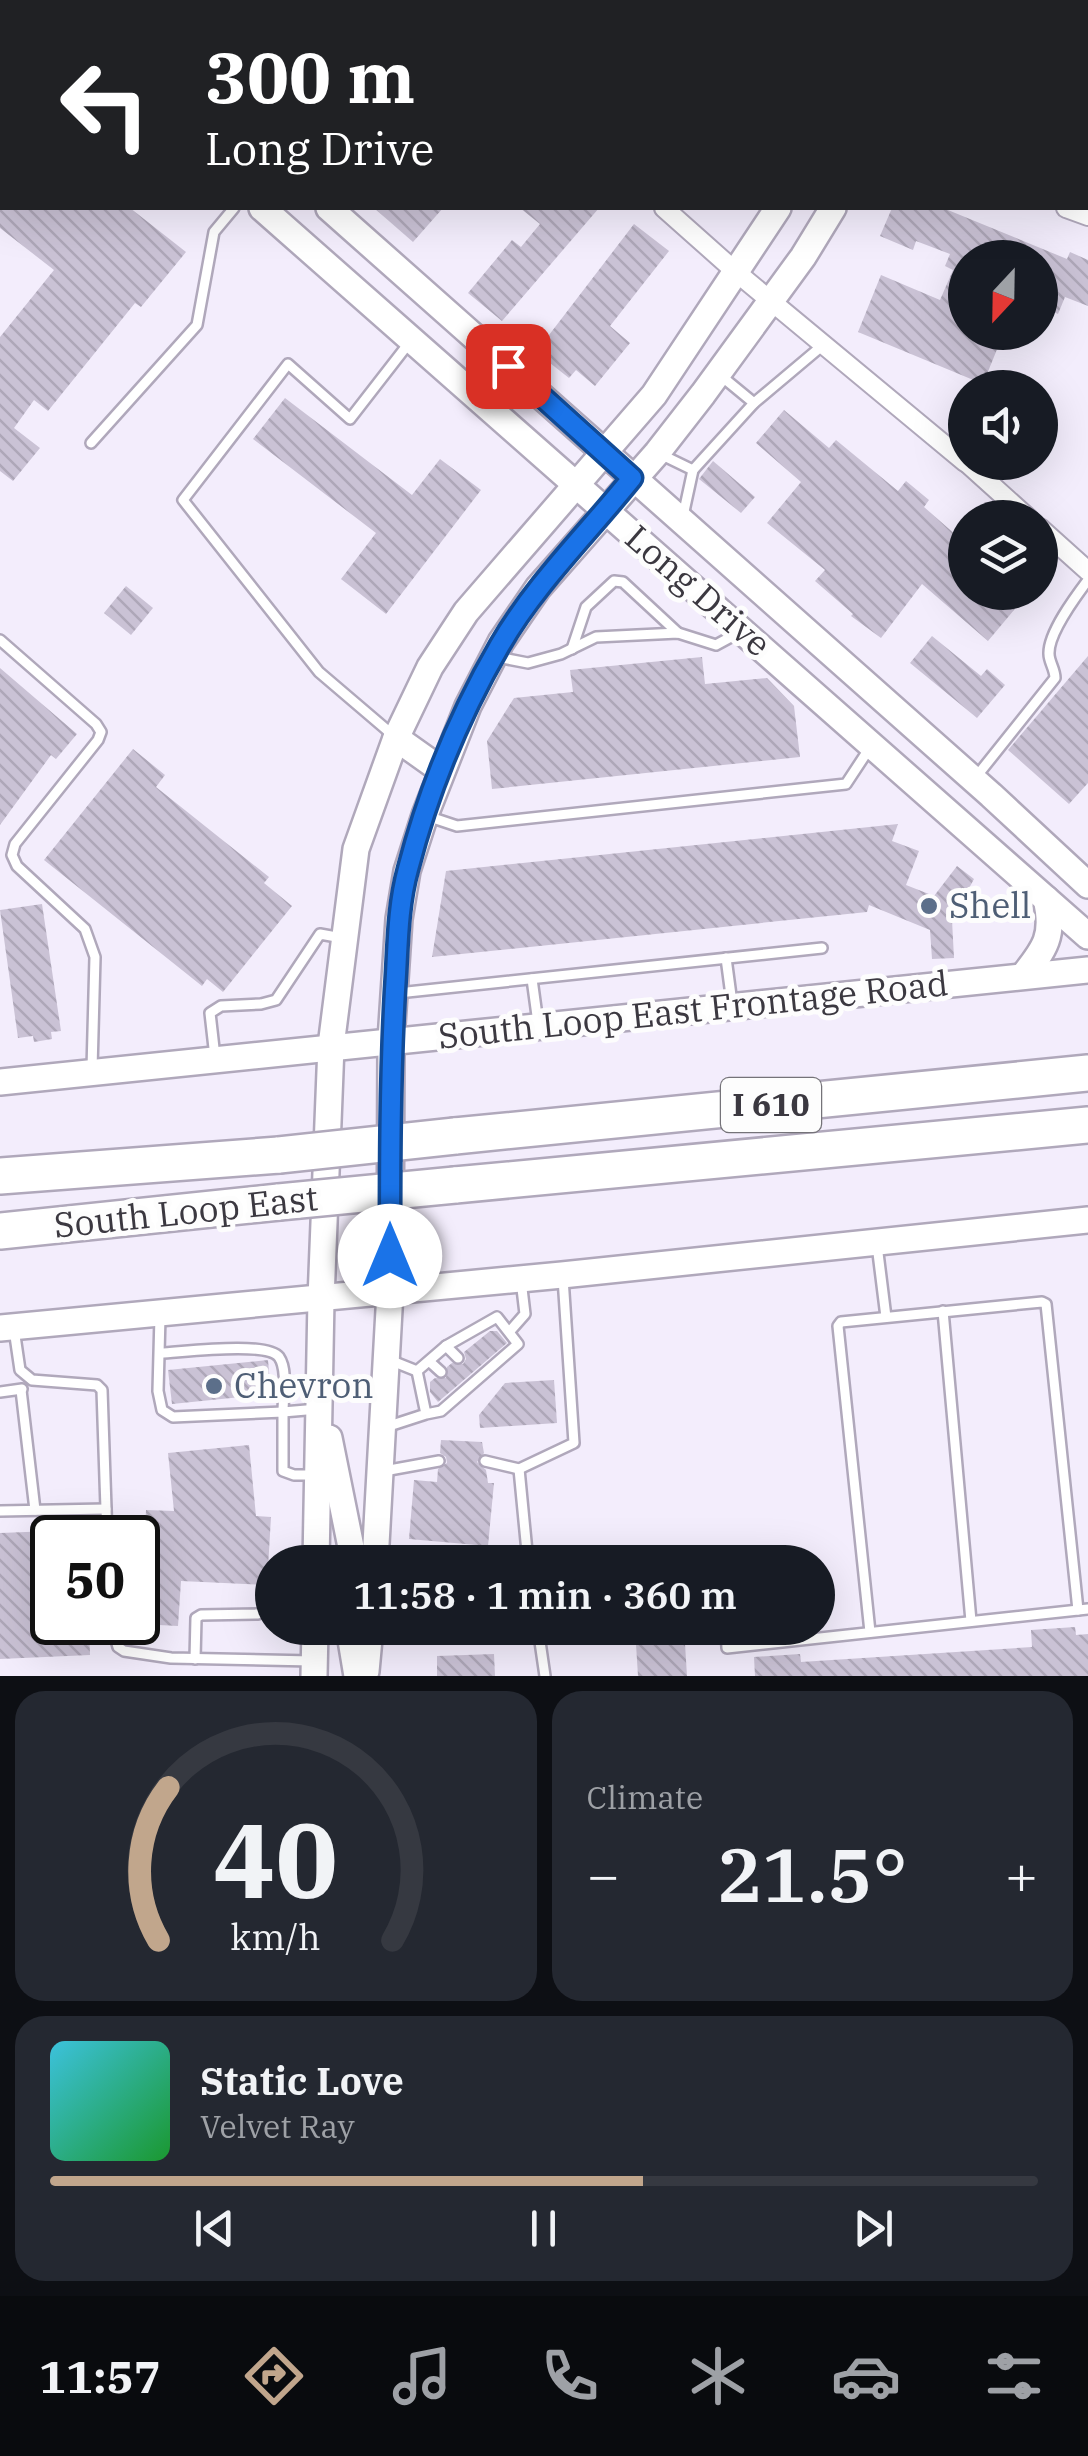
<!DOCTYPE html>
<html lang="en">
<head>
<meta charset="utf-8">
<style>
	:root { --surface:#171b24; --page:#242831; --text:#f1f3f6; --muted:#9ea1a6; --line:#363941; --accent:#c1a68c }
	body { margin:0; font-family:"IBM Plex Serif",serif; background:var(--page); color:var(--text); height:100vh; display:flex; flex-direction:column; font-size:38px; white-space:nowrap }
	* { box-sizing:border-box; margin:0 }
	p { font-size:32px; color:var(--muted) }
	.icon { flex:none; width:55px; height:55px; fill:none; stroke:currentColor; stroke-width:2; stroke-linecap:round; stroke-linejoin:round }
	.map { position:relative; height:1676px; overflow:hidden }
	.panel { display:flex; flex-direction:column; gap:15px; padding:15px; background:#0d0f14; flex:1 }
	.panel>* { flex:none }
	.top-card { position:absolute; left:0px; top:0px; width:1090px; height:210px; box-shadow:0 10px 40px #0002; background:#202124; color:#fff; overflow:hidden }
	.needle { width:65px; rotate:202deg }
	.buttons { position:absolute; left:948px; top:240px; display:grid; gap:20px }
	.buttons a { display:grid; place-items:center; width:110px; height:110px; border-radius:50%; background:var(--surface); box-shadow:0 10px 40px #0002; font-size:50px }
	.speed { position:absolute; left:30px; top:1515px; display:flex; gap:20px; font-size:50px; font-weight:700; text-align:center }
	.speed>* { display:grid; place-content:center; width:130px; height:130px; border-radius:50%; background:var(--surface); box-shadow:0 10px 40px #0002; line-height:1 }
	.speed .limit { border:5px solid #111; border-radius:15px; background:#fff; color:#111 }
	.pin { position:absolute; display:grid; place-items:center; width:85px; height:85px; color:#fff; margin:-42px; border-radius:20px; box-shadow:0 5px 15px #0006 }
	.me { position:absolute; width:110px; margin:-55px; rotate:0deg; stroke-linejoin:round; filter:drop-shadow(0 0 8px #0008) }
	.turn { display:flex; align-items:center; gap:35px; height:210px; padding:0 40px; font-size:45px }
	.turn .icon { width:130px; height:130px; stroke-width:2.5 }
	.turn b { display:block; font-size:70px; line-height:85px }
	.big { font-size:75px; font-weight:600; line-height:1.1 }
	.panel .card { flex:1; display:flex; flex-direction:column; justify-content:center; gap:15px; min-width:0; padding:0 35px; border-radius:30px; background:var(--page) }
	.panel .dial { align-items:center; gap:0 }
	.dial svg { height:260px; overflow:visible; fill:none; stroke:var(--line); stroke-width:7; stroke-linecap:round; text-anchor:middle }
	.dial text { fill:var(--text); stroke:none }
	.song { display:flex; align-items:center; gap:30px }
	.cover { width:120px; height:120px; border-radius:15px; background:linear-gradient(135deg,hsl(190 70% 55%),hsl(130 70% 35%)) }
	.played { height:10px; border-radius:5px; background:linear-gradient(90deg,var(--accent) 60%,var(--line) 60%) }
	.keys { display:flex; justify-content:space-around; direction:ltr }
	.heat { display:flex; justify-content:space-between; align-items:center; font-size:55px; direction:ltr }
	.panel .tiles { flex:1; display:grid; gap:15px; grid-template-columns:1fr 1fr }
	.card:last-child { grid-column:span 2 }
	.trip { position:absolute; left:255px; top:1545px; width:580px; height:100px; border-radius:50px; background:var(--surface); box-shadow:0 10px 40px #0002; font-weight:600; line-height:100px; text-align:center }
	.tabs { display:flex; height:160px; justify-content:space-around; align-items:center; background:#090b0e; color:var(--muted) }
	.tabs .icon { width:70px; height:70px }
	.tabs .current { color:var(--accent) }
	.tabs b { font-size:45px; color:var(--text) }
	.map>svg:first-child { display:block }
</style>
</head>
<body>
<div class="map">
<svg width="1088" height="1676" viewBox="0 0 1088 1676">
	<defs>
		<pattern id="building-back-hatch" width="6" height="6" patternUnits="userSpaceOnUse" patternTransform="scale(2.5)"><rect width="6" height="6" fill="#cac2d5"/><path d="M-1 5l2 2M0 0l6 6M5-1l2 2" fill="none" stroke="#aea7b8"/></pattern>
	</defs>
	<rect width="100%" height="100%" fill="#f3edfc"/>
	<g fill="url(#building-back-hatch)">
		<polygon points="0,208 130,208 186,252 141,307 135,303 48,411 34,400 14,428 40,448 13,481 0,471 0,337 54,270 0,228"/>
		<polygon points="374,208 443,208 413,242"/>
		<polygon points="520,208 599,208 502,321 468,293 512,240 521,247 540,224"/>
		<polygon points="892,208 943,208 1067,259 1070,252 1088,260 1088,306 1065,297 1058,314 1040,306 1046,287 1040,285 1040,258 965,258 965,287 956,307 965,310 965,332 1004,332 983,384 858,332 881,275 940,300 953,270 945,266 950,254 916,241 913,250 880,236"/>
		<polygon points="634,224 669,251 610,326 630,343 595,386 576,370 569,378 536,352"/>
		<polygon points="285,398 412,495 440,459 481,490 386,614 341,579 376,533 253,439"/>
		<polygon points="784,410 829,448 836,440 898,491 906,481 929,500 924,507 965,543 965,592 1029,592 988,641 922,584 881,638 851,616 853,614 815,581 825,570 767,523 801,482 756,443"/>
		<polygon points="713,461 755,497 741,513 699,479"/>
		<polygon points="126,586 153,608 131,635 104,613"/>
		<polygon points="932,636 981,676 987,669 1005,685 977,718 910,663"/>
		<polygon points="1088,656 1088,783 1069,804 1008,750"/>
		<polygon points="702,657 705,684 767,678 794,706 800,757 492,789 487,741 514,698 573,692 570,670"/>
		<polygon points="0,668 77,734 56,759 51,755 0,825"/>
		<polygon points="133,749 165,775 156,787 269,877 264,883 292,906 223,992 207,979 202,986 44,860"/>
		<polygon points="898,824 892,841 919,851 906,885 934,896 957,866 974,879 952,920 954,958 932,959 930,930 869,905 867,912 432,957 446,871"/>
		<polygon points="42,904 61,1031 51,1032 52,1039 34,1042 33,1036 18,1038 0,910"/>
		<polygon points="490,1331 497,1331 507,1343 438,1402 430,1392 430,1382 435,1378 446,1378 447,1367 452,1363 463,1364 466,1359 464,1352"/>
		<polygon points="268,1360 271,1394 172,1404 168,1370"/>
		<polygon points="554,1380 557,1423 480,1428 479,1415 505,1383"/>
		<polygon points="441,1440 482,1442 484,1453 477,1462 486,1470 488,1483 494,1483 488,1546 409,1539 414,1480 437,1482 438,1469 447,1463 446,1457 440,1453"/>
		<polygon points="249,1445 256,1516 271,1517 267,1585 181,1581 178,1626 140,1624 146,1510 174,1511 168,1453"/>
		<polygon points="52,1531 52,1622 89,1622 90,1655 0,1659 0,1533"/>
		<polygon points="1075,1627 1076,1635 1088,1634 1088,1676 755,1676 754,1657 800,1654 801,1662 1032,1647 1031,1630"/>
		<polygon points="635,1628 684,1628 687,1676 638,1676"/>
		<polygon points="494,1654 495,1676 437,1676 437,1656"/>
	</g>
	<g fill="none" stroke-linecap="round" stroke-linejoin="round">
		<g stroke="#b0a8bb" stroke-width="14">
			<g id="lane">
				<polyline points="0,108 2,106"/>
				<polyline points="720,375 754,403 823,345"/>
				<polyline points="91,443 197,325 214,232 234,208"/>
				<polyline points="660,454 693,470 754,403"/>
				<polyline points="683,516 693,470"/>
				<polyline points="0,640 96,724 101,732 98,740 15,844 12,855 17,866 85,929 95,957 92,1069"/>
				<polyline points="572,649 586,607 614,581 623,582 678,633"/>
				<polyline points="497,657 528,663 561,654 596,637 678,633 716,645 740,632"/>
				<polyline points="394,736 319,672 183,500 288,364 350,419 409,343"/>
				<path d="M976,777L1055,678C1055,669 1049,662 1049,654C1048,633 1076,596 1088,580"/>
				<polyline points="427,816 457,826 846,784 871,746"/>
				<polyline points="726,958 732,1003"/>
				<polyline points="532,979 538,1023"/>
				<polyline points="398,993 822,948"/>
				<polyline points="215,1057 210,1013 221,1006 261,1004 276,1000 320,934 342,938"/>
				<polyline points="877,1245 886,1317"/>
				<polyline points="943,1311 971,1621"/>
				<polyline points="160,1316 158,1391 162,1410 173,1417 283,1412 283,1471 294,1475 315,1475"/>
				<polyline points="14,1329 20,1370 32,1380 97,1385 102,1390 107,1538"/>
				<polyline points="510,1331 525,1314 521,1280"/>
				<polyline points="446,1346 458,1358"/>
				<path d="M161,1353C183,1352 267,1341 279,1357C288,1370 283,1396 283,1412L318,1409"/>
				<polyline points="387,1359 417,1371"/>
				<polyline points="430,1362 441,1372"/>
				<polyline points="21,1390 35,1510"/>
				<polyline points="0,1392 22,1389"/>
				<polyline points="386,1427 426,1414 417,1371 446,1346 497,1317 518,1344 441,1411 426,1414"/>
				<polyline points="485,1461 519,1469 574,1443 563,1278"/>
				<polyline points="519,1469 528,1562"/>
				<polyline points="384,1471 439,1461"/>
				<polyline points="0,1511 106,1509"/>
				<polyline points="507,1562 551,1562"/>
				<polyline points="111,1622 118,1647 124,1651 171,1658 312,1661"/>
				<polyline points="538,1628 545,1676"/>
				<polyline points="726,1628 727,1648 1088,1609"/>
				<polyline points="870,1632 838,1326 841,1322 1042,1302 1046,1304 1078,1610"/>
				<polyline points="195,1659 196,1618 201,1615 258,1614 268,1608 272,1591"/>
			</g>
		</g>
		<g stroke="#b0a8bb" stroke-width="22">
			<g id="street">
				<polyline points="431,0 434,2"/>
				<polyline points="548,0 555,2"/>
				<polyline points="664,208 736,272 965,462"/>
				<polyline points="1066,208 1088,216"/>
				<polyline points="966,462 1028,518"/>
				<polyline points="1040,528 1088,571"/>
			</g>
		</g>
		<g stroke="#b0a8bb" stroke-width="30">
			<g id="secondary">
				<polyline points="27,0 30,2"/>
				<polyline points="97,0 100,2"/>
				<polyline points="878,2 879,0"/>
				<polyline points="935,2 936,0"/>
				<polyline points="262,208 1088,936"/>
				<polyline points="329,208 991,795 1088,885"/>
				<polyline points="396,738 441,770"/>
				<path d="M1023,976C1045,949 1055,935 1046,899"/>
				<polyline points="0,1082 1088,970"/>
				<polyline points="0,1328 562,1275 1088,1220"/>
				<polyline points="329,1438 354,1562"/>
				<polyline points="316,1562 321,1299 331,1046 356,849 396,738 430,667 466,612 654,395 778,208"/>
				<polyline points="375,1562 390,1292 391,1040 399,919 407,871 425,815 468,706 501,642 538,588 657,453 703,394 803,257 833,208"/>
				<polyline points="349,1628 357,1676"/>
				<polyline points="366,1671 370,1628"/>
				<polyline points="314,1676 315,1628"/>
			</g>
		</g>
		<g stroke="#b0a8bb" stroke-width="40">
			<g id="highway">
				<polyline points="455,1136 1088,1073"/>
				<polyline points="0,1176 279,1155"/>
				<polyline points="455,1185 1088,1125"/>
				<polyline points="0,1231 279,1202"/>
			</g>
		</g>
		<use href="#lane" stroke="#fff" stroke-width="9"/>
		<use href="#street" stroke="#fff" stroke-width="18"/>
		<use href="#secondary" stroke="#fff" stroke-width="25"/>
		<use href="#highway" stroke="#fff" stroke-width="35"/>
		<g stroke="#b0a8bb" stroke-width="40" stroke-linecap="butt">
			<g id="highway-bridge">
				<polyline points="279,1155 455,1136"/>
				<polyline points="279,1202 455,1185"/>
			</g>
		</g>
		<use href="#highway-bridge" stroke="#fff" stroke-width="35"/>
	</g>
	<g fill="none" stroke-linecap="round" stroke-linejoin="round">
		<g stroke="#114b97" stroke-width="25">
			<path id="route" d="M390,1256C390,1167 390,1079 395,990C398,949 397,909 408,869C428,792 460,714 500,645C536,583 588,533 632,478L508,366"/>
		</g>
		<use href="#route" stroke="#1a73e8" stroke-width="18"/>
	</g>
	<g fill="#5c6f8a" stroke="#fdfdfd" stroke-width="4">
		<circle cx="929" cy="906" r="10"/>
		<circle cx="214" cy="1386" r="10"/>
	</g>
	<g text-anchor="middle" stroke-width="10" stroke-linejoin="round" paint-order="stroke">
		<rect fill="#fdfdfd" stroke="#757379" stroke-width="2.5" x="721" y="1078" width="100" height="54" rx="8"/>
		<g font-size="32" font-weight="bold" fill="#3b3840">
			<text x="771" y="1116">I 610</text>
		</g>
		<g font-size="35" fill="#3b3840" stroke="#fdfdfd">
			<text transform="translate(698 591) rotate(41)" y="12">Long Drive</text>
			<text transform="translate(693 1010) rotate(-6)" y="12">South Loop East Frontage Road</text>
			<text transform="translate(186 1212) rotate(-6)" y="12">South Loop East</text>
		</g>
		<g font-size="35" fill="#4e5e75" stroke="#fdfdfd" text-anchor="start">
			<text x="949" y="918">Shell</text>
			<text x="234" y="1398">Chevron</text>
		</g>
	</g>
</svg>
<div class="buttons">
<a><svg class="needle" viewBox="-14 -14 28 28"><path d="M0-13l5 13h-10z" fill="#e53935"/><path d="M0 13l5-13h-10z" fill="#9ea1a6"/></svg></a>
<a><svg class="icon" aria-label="sound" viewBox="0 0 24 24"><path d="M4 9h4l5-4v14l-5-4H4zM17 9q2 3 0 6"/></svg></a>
<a><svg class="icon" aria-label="layers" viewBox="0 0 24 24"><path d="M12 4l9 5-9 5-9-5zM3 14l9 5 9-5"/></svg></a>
</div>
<div class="speed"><div class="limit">50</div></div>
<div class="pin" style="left:508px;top:366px;background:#d93025"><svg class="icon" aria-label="arrive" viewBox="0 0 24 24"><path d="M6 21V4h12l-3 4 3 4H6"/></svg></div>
<svg class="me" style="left:390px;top:1256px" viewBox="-20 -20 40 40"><circle r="19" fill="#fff"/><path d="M0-13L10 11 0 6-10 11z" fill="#1a73e8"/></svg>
<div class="trip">11:58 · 1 min · 360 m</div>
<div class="top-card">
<div class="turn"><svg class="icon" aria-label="left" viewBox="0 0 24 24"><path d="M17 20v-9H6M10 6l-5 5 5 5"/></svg><div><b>300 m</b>Long Drive</div></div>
</div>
</div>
<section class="panel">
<div class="tiles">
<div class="card dial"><svg viewBox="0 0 100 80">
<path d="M14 69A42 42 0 1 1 86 69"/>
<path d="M14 69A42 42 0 0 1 17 22" stroke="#c1a68c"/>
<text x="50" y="56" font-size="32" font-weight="700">40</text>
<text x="50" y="72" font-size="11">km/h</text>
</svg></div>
<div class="card"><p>Climate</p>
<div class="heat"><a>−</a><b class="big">21.5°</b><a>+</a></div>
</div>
<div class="card">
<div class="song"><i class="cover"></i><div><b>Static Love</b><p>Velvet Ray</p></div></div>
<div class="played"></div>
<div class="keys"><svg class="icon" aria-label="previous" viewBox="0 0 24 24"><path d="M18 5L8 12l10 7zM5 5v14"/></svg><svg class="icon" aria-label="pause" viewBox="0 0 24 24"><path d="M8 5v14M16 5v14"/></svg><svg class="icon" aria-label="next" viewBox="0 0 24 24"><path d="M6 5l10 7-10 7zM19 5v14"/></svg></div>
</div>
</div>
</section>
<nav class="tabs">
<b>11:57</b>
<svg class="icon current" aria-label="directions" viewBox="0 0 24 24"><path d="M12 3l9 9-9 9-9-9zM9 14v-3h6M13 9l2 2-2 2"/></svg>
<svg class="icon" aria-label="music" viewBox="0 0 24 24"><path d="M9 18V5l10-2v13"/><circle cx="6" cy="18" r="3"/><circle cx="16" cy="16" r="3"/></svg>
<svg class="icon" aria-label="phone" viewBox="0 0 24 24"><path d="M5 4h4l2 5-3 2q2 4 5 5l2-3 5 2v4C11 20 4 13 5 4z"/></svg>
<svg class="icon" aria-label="climate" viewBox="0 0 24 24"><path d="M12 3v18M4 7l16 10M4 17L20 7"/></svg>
<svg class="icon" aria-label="car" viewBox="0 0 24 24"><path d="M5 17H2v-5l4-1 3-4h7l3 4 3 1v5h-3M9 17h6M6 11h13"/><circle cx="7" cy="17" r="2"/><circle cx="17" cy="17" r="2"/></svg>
<svg class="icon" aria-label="filters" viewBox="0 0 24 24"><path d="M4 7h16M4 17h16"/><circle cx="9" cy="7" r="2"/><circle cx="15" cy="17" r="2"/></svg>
</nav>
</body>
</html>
